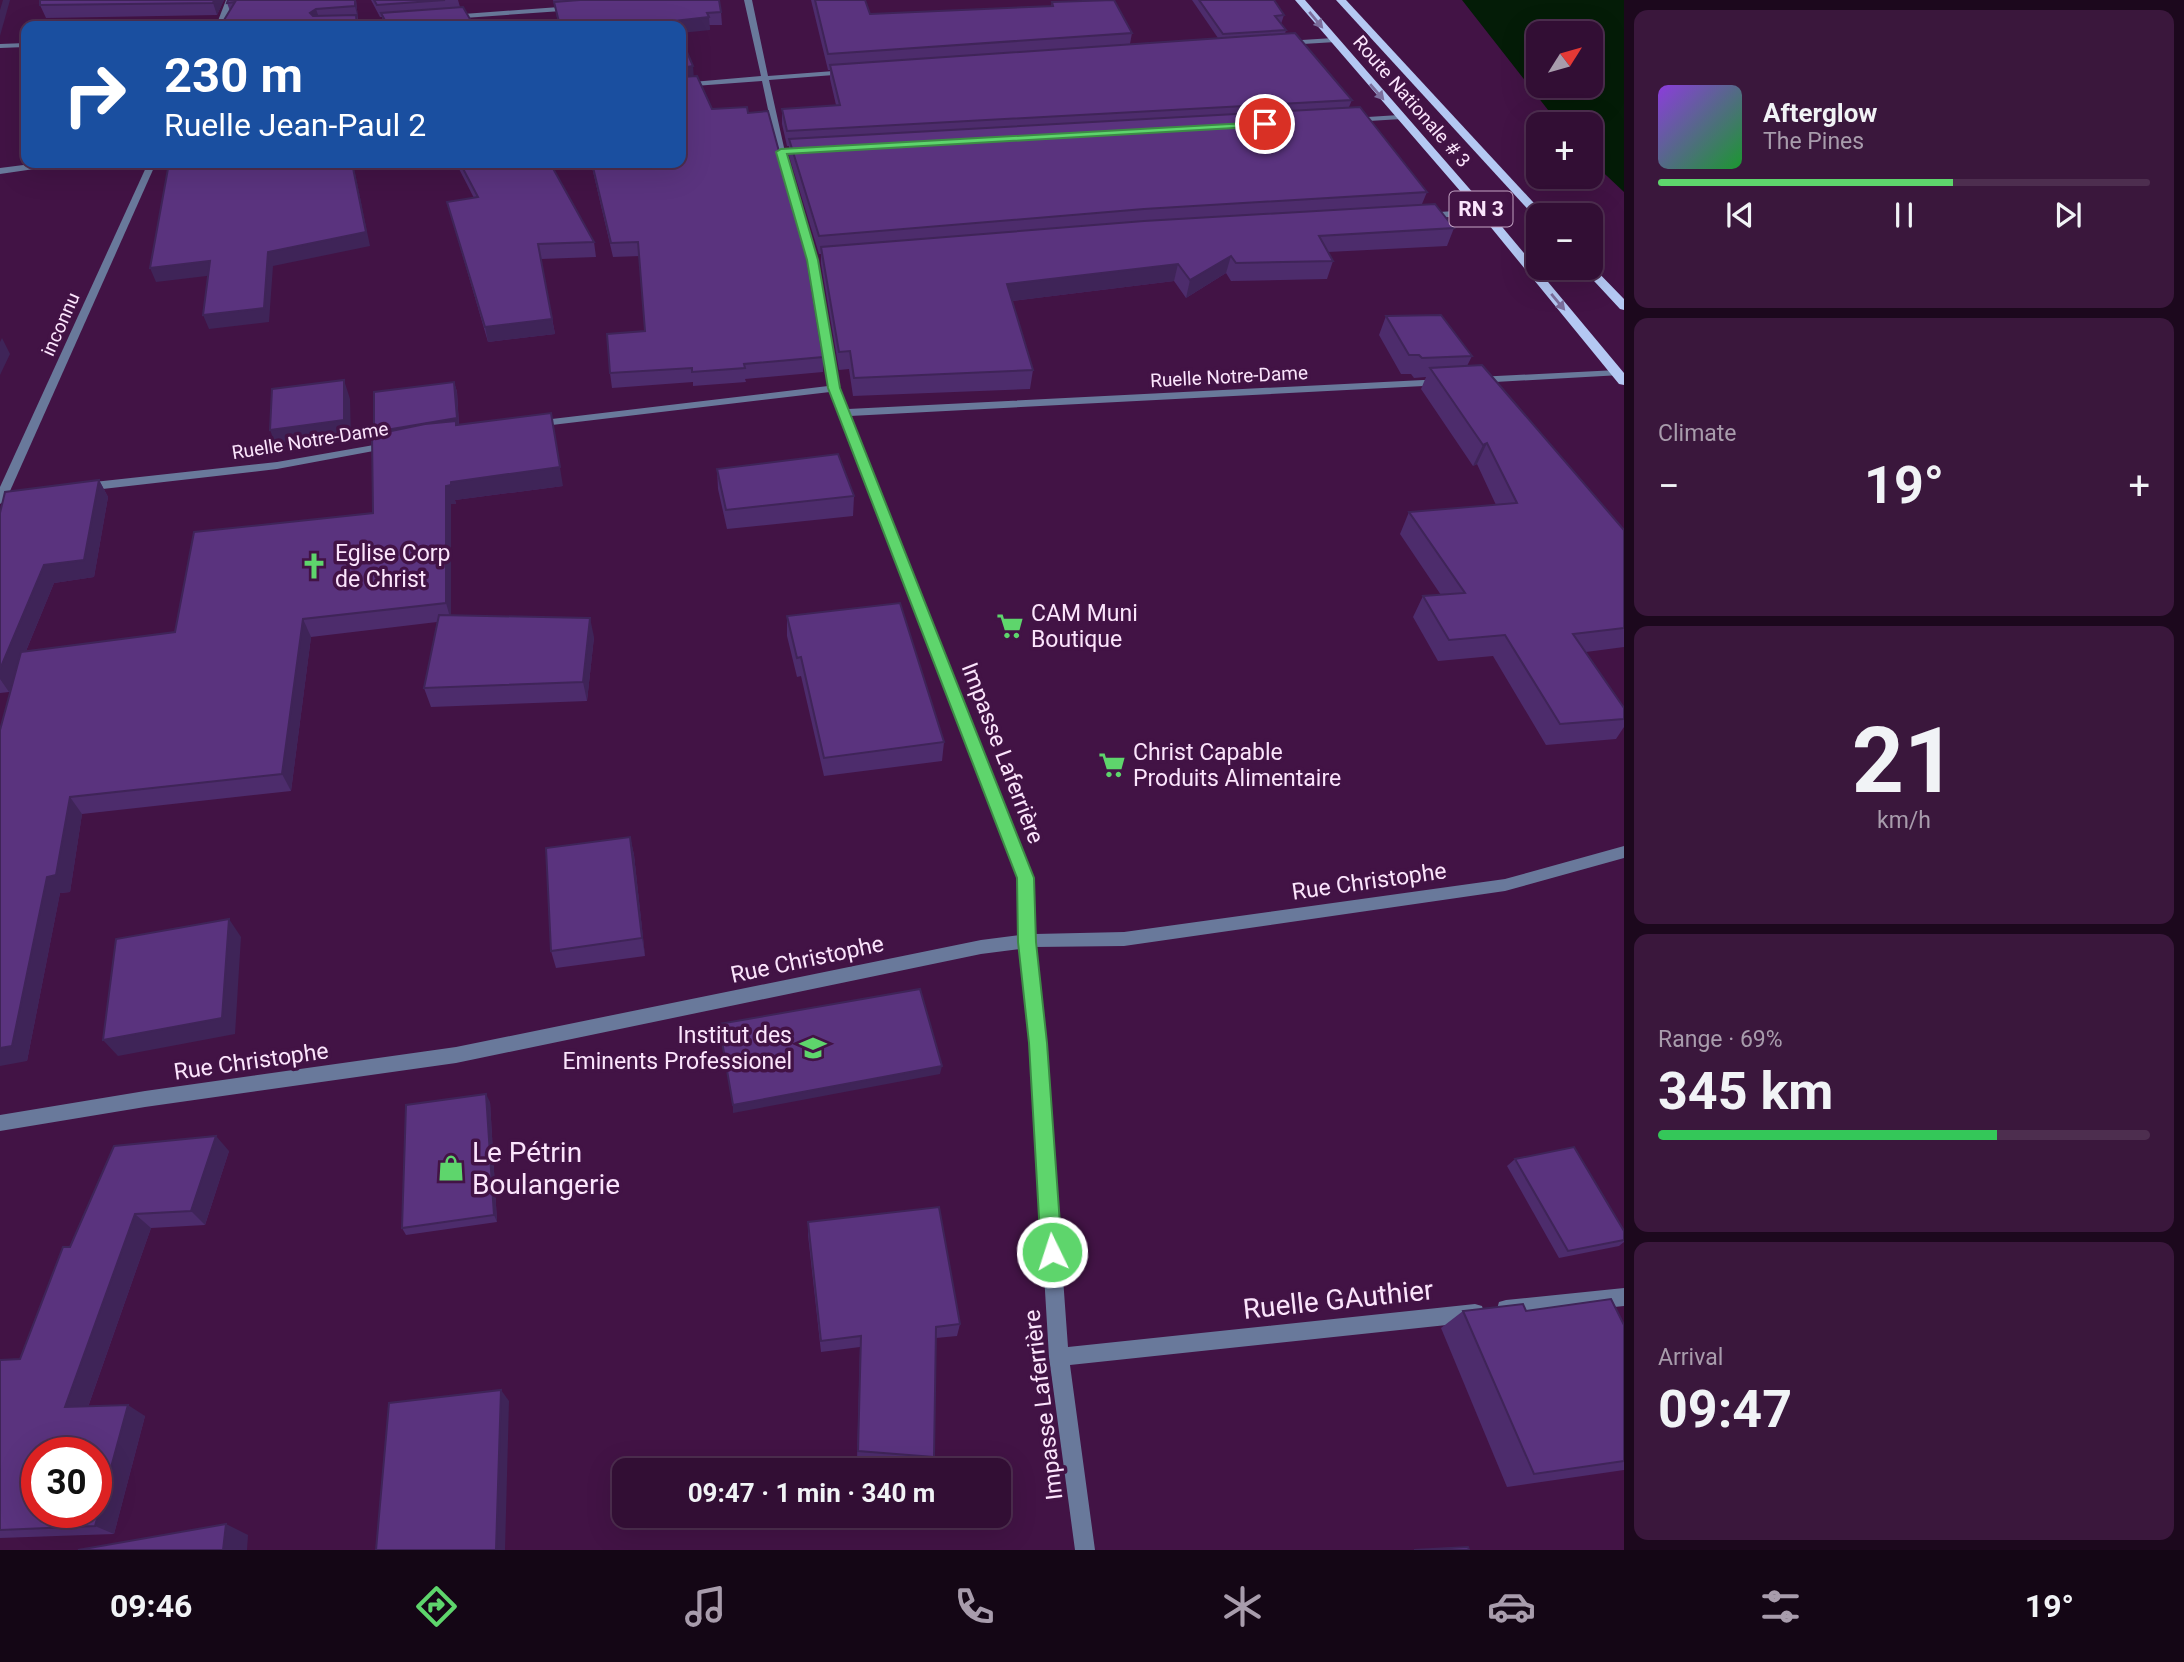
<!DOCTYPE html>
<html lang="en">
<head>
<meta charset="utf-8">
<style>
	:root { --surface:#320e34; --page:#3a173c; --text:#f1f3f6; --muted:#a89cac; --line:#4d2e4f; --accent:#5ed56c }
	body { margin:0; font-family:Roboto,sans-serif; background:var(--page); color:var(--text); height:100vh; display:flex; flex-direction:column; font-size:26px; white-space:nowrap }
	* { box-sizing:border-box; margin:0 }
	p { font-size:23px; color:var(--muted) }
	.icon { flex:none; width:38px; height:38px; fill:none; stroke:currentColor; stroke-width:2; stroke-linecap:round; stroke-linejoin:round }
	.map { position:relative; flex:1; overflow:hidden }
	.panel { display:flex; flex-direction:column; gap:10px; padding:10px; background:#1c081d; width:560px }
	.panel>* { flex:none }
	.hud { position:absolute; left:21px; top:21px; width:665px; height:147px; border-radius:14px; box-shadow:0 7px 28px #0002,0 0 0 2px var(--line); background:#1a4fa0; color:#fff; overflow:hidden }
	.needle { width:46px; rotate:53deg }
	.tools { position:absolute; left:1526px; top:21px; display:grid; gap:14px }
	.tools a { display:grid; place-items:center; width:77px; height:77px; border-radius:14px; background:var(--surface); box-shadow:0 7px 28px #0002,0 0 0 2px var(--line); font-size:35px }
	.speed { position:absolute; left:21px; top:1437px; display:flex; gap:14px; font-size:35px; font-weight:700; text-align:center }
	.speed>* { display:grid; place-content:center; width:91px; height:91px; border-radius:50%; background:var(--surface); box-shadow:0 7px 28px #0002,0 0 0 2px var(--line); line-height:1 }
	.speed .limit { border:10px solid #d22; background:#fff; color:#111 }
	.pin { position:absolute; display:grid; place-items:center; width:60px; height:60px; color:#fff; margin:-30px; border:4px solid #fff; border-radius:50%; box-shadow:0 2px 7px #0007 }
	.me { position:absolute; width:77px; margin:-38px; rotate:356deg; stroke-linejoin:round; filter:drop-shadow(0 0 5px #0008) }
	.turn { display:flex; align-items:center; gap:24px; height:147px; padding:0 28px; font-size:32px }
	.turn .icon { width:91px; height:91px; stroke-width:2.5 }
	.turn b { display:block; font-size:49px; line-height:60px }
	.big { font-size:52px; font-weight:700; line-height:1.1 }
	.panel .tile { flex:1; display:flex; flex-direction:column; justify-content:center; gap:10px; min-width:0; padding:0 24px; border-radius:14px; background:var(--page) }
	.panel .dial { align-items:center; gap:0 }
	.dial b { font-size:91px; line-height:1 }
	.song { display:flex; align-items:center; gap:21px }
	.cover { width:84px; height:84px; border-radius:10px; background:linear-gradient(135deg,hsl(270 70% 55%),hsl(130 70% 35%)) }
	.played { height:7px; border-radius:4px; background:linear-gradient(90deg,var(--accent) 60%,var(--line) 60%) }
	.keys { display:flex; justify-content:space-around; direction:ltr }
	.heat { display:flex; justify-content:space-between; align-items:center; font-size:38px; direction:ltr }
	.charge { height:10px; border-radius:5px; background:linear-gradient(90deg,#34c759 69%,var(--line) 0) }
	.trip { position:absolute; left:612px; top:1458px; width:399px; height:70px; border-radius:14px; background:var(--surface); box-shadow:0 7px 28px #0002,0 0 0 2px var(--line); font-weight:700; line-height:70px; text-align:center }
	.dock { display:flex; height:112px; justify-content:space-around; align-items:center; background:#140615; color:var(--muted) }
	.dock .icon { width:49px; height:49px }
	.dock .active { color:var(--accent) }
	.dock b { font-size:32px; color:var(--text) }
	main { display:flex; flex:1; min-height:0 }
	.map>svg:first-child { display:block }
</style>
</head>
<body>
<main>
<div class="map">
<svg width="1624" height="1550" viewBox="0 0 1624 1550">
	<rect width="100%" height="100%" fill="#421345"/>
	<path fill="#041c07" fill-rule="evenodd" d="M1462,0H1624V192L1591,161V124H1559ZM1538,33H1591V86H1538Z"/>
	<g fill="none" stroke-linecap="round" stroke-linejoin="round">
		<g fill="#69799b" fill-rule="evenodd">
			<polygon points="226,0 234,0 224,26 216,26"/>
			<polygon points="744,0 752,0 768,76 847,70 851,72 847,74 769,80 785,152 818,260 839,388 848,409 1443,379 1448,382 1443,385 850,416 1033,878 1035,934 1124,932 1505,879 1624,846 1624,858 1505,891 1124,946 1035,947 1046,1043 1068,1347 1475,1304 1482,1306 1484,1313 1482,1320 1475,1322 1070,1365 1095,1550 1075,1550 1049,1357 1030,1043 1020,949 981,954 456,1063 145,1107 0,1131 0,1115 145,1091 456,1047 981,940 1019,935 1019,878 830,392 535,427 530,424 535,421 828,386 808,260 777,152 762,81 681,87 681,83 761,76"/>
			<polygon points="573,6 577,8 576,10 450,19 446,17 450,15"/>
			<polygon points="405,18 405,22 402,22 316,26 320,24"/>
			<polygon points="1333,38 1336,38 1336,42 1286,45 1282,43 1286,41"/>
			<polygon points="26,43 26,47 0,48 0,44"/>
			<polygon points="1399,115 1403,117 1402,119 1352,122 1348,120 1352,118"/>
			<polygon points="39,163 59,163 55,166 0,174 0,168"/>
			<polygon points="148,163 156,163 6,500 0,504 0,487"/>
			<polygon points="1484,209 1487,210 1487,214 1425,219 1420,216 1425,213"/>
			<polygon points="1617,370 1622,373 1621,375 1477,383 1472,380 1477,377"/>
			<polygon points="391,442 397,445 395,447 277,469 85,491 79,487 85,483 277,462"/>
			<polygon points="1624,1288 1624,1306 1506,1318 1499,1316 1497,1309 1499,1302 1506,1300"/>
		</g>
		<g fill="#b4c8f3" fill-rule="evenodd">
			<polygon points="1295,0 1305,0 1488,210 1624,373 1624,385 1619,384 1480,214"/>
			<polygon points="1336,0 1346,0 1545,215 1535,217"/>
			<polygon points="1591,265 1624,299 1624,310 1620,309 1582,268 1591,268"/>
		</g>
	</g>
	<g fill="#4d2c6c">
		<polygon points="40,0 224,0 217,15 46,18 40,5"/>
		<polygon points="228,0 356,0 358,19 357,19 359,26 230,11 227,3"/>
		<polygon points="371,0 463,0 458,0 460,7 474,26 384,26 382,17 380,17"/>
		<polygon points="553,0 719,0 721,12 722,25 709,25 710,30 681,26 559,26"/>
		<polygon points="811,0 865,0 870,14 1051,6 1052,2 1132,33 1130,44 1218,38 1192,0 1274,0 1284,15 1281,24 1286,30 1285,34 1352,100 1349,107 1427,192 1422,204 1454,228 1447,246 1328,252 1333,261 1327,279 1231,281 1226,273 1186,298 1174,281 1012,301 1033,370 1030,389 853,396 849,369 839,370 821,264 821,254 819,254 789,156 789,146 787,146 782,124 782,109 836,105 830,79 830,70 828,70"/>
		<polygon points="694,76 712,109 748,113 823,357 823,372 745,379 746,382 693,386 693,382 612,388 610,373 645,331 640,256 613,257 591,163 681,163"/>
		<polygon points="456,163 550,163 594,242 596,257 541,259 555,334 488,342 451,216 447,202 474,198"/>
		<polygon points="1386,316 1472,356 1467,366 1624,530 1624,647 1586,652 1624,708 1624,727 1616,739 1546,745 1493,656 1438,661 1413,617 1423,596 1441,595 1400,534 1409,512 1496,505 1477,464 1473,466 1421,389 1426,377 1414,378 1411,374 1401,374 1379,335"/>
		<polygon points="454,382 457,392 459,425 563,486 455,500 456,504 451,504 451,616 594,637 587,701 431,707 424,688 437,622 311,637 291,791 82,814 70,892 60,893 27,1061 9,692 0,693 0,513 99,480 108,497 94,577 54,583 26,651 175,632 373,513 374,432"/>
		<polygon points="717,469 854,496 853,516 727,529 718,489"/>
		<polygon points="787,616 944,742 942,761 824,776 801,676 797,677 787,636"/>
		<polygon points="630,837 634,855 645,956 556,968 551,951"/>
		<polygon points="490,1102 497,1222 406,1235 402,1228"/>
		<polygon points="229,1151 205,1225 151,1228 88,1407 145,1416 114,1534 0,1538 0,1360 20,1359 70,1247"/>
		<polygon points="1515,1159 1624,1231 1624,1242 1619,1246 1559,1258 1507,1166"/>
		<polygon points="808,1222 960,1324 957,1336 936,1338 934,1457 931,1466 857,1460 860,1347 821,1352 808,1235"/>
		<polygon points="1463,1311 1526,1311 1624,1325 1624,1470 1507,1487 1441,1328"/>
	</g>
	<g fill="#3f2458">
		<polygon points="3,0 10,0 0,36 0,10"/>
		<polygon points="214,0 224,0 217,15 213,3"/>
		<polygon points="355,0 356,0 358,19 355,6"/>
		<polygon points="316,9 320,21 313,25 310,13"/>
		<polygon points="709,17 710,30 681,33 681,26 673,26 673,21"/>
		<polygon points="693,66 694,79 681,81 681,68"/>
		<polygon points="352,163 353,163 370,246 273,266 269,322 209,329 203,315 268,252"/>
		<polygon points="1231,256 1226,273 1186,298 1190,280"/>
		<polygon points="210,261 215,275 156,282 150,268"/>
		<polygon points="1178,264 1174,281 1004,302 1007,284"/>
		<polygon points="552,319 555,334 488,342 485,327"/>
		<polygon points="2,338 10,354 0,375 0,342"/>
		<polygon points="344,380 350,399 351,440 277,449 270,430"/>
		<polygon points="454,382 457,392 459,428 377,442 374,432"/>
		<polygon points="551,413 563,486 455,500 456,504 451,504 451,621 446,603 446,486 451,482"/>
		<polygon points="1487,443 1477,464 1473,466 1483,445"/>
		<polygon points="99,480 108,497 94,577 54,583 9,692 0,679 0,669 44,565"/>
		<polygon points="590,618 594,637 587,701 583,682"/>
		<polygon points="303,619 311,637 291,791 282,774"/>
		<polygon points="70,797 82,814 70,892 60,893 27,1061 0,1066 0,1048"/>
		<polygon points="630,837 634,855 645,956 642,938"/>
		<polygon points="229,919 241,937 235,1034 118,1056 103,1040"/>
		<polygon points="942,1066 940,1074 733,1113 733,1105"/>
		<polygon points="486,1094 490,1102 497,1222 494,1215"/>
		<polygon points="216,1136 229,1151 205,1225 191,1211"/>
		<polygon points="135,1214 151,1228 84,1418 65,1407"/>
		<polygon points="501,1390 509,1401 505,1550 496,1550"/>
		<polygon points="128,1405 145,1416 114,1534 95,1526"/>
		<polygon points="226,1524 248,1535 247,1550 223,1550"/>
	</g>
	<g fill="#5a337e" stroke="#3f2458" stroke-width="2" fill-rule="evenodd">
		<polygon points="40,0 214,0 213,3 40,5"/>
		<polygon points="228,0 355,0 355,6 316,9 310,13 313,16 356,15 357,26 223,26 224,20 235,2 227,3"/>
		<polygon points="374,0 445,0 377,5"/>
		<polygon points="580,0 719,0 721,12 707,13 709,17 673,21 675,26 560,26 554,2"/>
		<polygon points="815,0 865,0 870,14 1053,6 1052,2 1114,0 1132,33 828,54"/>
		<polygon points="1199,0 1274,0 1284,15 1275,16 1286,30 1223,34"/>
		<polygon points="463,7 474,26 388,26 381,13"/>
		<polygon points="1295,33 1352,100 787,131 782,109 840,105 830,65"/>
		<polygon points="681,38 693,66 681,68"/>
		<polygon points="697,76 712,109 747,107 748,113 768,111 805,247 823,357 744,364 745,368 692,372 692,368 610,373 607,334 645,331 638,242 611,243 592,163 681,163 681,77"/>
		<polygon points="1360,107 1427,192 1144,209 819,236 789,139"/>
		<polygon points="169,163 352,163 366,232 268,252 264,308 203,315 210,261 150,268"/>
		<polygon points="460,163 550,163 594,242 538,244 552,319 485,327 447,202 478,197"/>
		<polygon points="1435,204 1454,228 1319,236 1333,261 1236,263 1231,256 1190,280 1178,264 1007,284 1033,370 854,378 850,351 839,352 821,247 1144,221"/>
		<polygon points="1441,315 1472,356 1422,358 1419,355 1409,355 1386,316"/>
		<polygon points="1482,365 1624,530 1624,628 1573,634 1624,708 1624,719 1560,724 1505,635 1449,640 1423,596 1465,593 1409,512 1517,503 1487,443 1483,445 1430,368"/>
		<polygon points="344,380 344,420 270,430 272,389"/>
		<polygon points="454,382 457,418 374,432 374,392"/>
		<polygon points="551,413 560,467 451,482 451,485 446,486 446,603 303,619 282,774 70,797 56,875 47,877 12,1046 0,1048 0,730 21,652 175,632 194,532 373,513 372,435 425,424 456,421 456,425"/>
		<polygon points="838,454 854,496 726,510 717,469"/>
		<polygon points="99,480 84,560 44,565 0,669 0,513 5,492"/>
		<polygon points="900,603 944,742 824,758 801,657 797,658 787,616"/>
		<polygon points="439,615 590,618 583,682 424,688"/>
		<polygon points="630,837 642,938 551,951 546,848"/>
		<polygon points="229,919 222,1018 103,1040 116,939"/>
		<polygon points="920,989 942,1066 733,1105 719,1024"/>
		<polygon points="486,1094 494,1215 402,1228 406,1105"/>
		<path d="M216,1136L191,1211L135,1214L65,1407L128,1405L95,1526L0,1530V1360L20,1359L63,1247H70L114,1146ZM37,1452H96V1512H37Z"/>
		<polygon points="1574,1147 1624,1231 1624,1240 1568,1251 1515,1159"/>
		<polygon points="939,1207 960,1324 936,1327 934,1457 858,1451 861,1336 821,1341 808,1222"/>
		<polygon points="1611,1299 1624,1325 1624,1461 1534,1474 1463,1311 1523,1304 1526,1311"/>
		<polygon points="501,1390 496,1550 376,1550 389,1403"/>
		<polygon points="226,1524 223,1550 78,1550"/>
		<polygon points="1468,1547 1469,1550 1414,1550"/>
	</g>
	<defs><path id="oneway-solid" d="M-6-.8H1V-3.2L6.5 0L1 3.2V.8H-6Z" transform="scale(1.75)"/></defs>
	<g fill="#7b6e9c">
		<use href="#oneway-solid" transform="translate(1316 20) rotate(50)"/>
		<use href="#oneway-solid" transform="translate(1377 92) rotate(49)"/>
		<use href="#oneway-solid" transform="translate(1558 302) rotate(50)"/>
	</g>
	<polygon fill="#5ed56c" stroke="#3d8a46" stroke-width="2" points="1265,122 1269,124 1268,126 787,154 818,260 840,388 1034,878 1036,942 1047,1043 1062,1252 1059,1260 1052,1263 1044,1260 1041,1252 1029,1043 1018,942 1017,878 828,388 807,260 776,152 781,149"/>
	<defs>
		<g id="church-bare" transform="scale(2.1)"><path d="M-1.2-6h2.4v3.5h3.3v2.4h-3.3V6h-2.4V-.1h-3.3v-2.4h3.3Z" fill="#5ed56c" stroke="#421345" stroke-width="2.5" paint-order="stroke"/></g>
		<g id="supermarket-bare" transform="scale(2.1)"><path d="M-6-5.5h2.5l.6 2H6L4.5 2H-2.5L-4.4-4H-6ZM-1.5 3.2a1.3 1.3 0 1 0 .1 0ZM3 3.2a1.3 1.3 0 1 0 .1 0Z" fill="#5ed56c" stroke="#421345" stroke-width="2.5" paint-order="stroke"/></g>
		<g id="university-bare" transform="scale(2.1)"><path d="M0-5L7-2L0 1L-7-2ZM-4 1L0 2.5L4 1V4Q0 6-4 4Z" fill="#5ed56c" stroke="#421345" stroke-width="2.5" paint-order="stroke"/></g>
		<g id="shop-bare" transform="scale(2.1)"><path d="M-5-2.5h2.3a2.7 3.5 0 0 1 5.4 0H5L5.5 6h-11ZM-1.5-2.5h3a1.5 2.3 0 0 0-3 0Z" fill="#5ed56c" stroke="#421345" stroke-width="2.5" paint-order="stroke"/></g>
	</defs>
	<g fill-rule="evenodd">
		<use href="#church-bare" x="314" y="566"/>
		<use href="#supermarket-bare" x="1010" y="626"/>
		<use href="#supermarket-bare" x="1112" y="765"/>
		<use href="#university-bare" x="813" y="1048"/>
		<use href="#shop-bare" x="451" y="1168"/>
	</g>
	<g text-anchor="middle" stroke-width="7" stroke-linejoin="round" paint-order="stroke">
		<g font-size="19" fill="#fbe4fc" stroke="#421345">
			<text transform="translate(1412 101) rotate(49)" y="7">Route Nationale # 3</text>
			<text transform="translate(60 324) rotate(-66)" y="7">inconnu</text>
			<text transform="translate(1229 376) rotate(-3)" y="7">Ruelle Notre-Dame</text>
			<text transform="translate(310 440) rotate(-9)" y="7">Ruelle Notre-Dame</text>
		</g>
		<rect fill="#421345" stroke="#c4a5c5" stroke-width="2" x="1449.5" y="191.5" width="63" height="35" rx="5"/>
		<g font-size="21" font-weight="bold" fill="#fbe4fc">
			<text x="1481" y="216">RN 3</text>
		</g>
		<g font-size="23" fill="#fbe4fc" stroke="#421345" text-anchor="start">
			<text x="335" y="561">Eglise Corp<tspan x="335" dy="26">de Christ</tspan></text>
			<text x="1031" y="621">CAM Muni<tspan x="1031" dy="26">Boutique</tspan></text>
			<text x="1133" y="760">Christ Capable<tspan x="1133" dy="26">Produits Alimentaire</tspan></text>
			<text x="792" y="1043" text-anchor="end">Institut des<tspan x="792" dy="26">Eminents Professionel</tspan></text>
		</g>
		<g font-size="23" fill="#fbe4fc" stroke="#421345">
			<text transform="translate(1003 753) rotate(69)" y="8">Impasse Laferrière</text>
			<text transform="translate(1369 881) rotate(-8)" y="8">Rue Christophe</text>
			<text transform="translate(807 959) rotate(-12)" y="8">Rue Christophe</text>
			<text transform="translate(251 1061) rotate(-8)" y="8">Rue Christophe</text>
			<text transform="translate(1043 1405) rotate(-97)" y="8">Impasse Laferrière</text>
		</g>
		<g font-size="28" fill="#fbe4fc" stroke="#421345" text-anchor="start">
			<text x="472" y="1162">Le Pétrin<tspan x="472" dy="32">Boulangerie</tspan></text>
		</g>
		<g font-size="28" fill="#fbe4fc" stroke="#421345">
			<text transform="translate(1338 1299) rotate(-6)" y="10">Ruelle GAuthier</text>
		</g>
	</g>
</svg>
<div class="tools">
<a><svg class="needle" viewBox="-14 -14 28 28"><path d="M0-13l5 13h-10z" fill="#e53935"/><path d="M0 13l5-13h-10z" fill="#a89cac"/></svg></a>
<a>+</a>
<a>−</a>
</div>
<div class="speed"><div class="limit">30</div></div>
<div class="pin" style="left:1265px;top:124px;background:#d93025"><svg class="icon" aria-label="arrive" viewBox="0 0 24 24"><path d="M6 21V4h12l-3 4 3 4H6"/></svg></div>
<svg class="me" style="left:1052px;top:1252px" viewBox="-20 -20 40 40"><circle r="17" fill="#5ed56c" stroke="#fff" stroke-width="3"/><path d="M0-11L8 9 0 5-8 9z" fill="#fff"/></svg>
<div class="trip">09:47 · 1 min · 340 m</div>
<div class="hud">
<div class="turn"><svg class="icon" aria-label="right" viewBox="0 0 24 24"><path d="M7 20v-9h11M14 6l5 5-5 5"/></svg><div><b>230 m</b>Ruelle Jean-Paul 2</div></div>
</div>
</div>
<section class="panel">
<div class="tile">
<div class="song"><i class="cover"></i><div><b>Afterglow</b><p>The Pines</p></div></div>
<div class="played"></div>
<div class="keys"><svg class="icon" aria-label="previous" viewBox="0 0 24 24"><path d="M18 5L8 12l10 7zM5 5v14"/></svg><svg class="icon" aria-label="pause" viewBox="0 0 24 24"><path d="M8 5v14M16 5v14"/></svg><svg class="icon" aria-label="next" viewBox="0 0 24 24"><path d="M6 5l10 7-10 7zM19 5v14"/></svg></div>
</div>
<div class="tile"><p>Climate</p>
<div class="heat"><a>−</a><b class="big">19°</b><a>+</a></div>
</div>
<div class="tile dial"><b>21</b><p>km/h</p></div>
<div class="tile"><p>Range · 69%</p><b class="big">345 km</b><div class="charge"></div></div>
<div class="tile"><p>Arrival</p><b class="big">09:47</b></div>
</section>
</main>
<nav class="dock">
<b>09:46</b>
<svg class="icon active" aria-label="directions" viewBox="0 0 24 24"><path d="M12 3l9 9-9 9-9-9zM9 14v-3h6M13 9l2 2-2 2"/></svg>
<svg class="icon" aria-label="music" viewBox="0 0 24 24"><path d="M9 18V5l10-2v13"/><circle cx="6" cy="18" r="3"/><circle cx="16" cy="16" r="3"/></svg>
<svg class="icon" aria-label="phone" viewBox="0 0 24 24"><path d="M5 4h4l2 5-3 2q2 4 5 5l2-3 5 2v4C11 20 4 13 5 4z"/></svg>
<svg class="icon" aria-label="climate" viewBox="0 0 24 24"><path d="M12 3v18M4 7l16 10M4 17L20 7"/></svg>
<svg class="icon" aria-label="car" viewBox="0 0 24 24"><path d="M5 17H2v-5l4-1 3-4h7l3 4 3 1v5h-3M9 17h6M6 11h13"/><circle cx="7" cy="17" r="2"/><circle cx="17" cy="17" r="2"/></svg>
<svg class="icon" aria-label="filters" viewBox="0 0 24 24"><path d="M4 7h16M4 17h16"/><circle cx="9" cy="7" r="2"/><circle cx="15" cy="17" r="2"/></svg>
<b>19°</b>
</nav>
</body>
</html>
